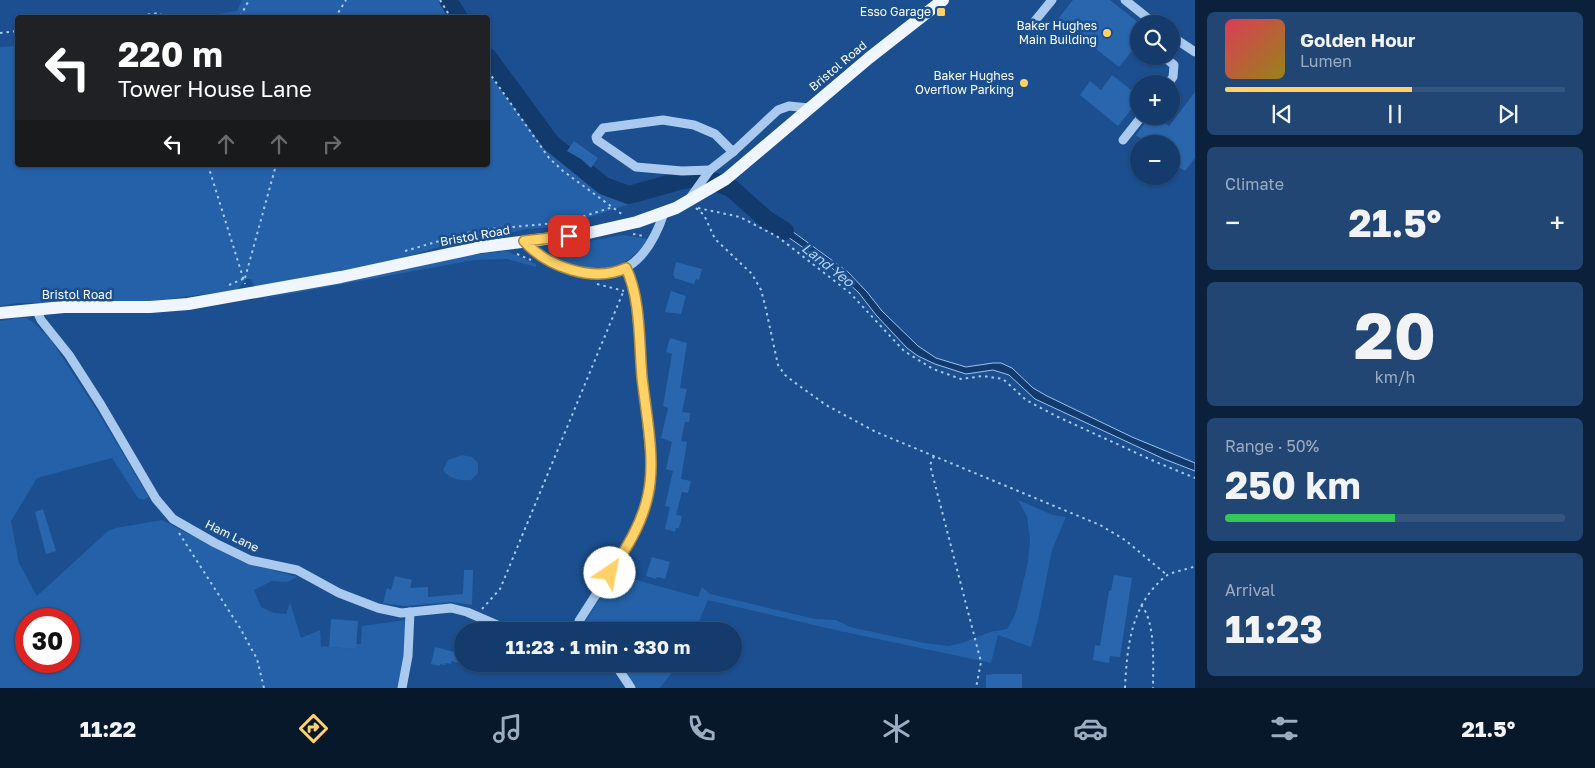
<!DOCTYPE html>
<html lang="en">
<head>
<meta charset="utf-8">
<style>
	:root { --surface:#143b6b; --page:#214673; --text:#f1f3f6; --muted:#9dadc1; --line:#33557e; --accent:#ffd166 }
	body { margin:0; font-family:"Golos Text",sans-serif; background:var(--page); color:var(--text); height:100vh; display:flex; flex-direction:column; font-size:19px; white-space:nowrap }
	* { box-sizing:border-box; margin:0 }
	p { font-size:16px; color:var(--muted) }
	.icon { flex:none; width:28px; height:28px; fill:none; stroke:currentColor; stroke-width:2; stroke-linecap:round; stroke-linejoin:round }
	.map { position:relative; flex:1; overflow:hidden }
	.details { display:flex; flex-direction:column; gap:12px; padding:12px; background:#0b203b; width:400px }
	.details>* { flex:none }
	.banner { position:absolute; left:15px; top:15px; width:475px; height:152px; border-radius:5px; box-shadow:0 1px 4px #0004,0 0 0 1px var(--line); background:#202124; color:#fff; overflow:hidden }
	.buttons { position:absolute; left:1130px; top:15px; display:grid; gap:10px }
	.buttons a { display:grid; place-items:center; width:50px; height:50px; border-radius:50%; background:var(--surface); box-shadow:0 1px 4px #0004,0 0 0 1px var(--line); font-size:25px }
	.speed { position:absolute; left:15px; top:608px; display:flex; gap:10px; font-size:25px; font-weight:700; text-align:center }
	.speed>* { display:grid; place-content:center; width:65px; height:65px; border-radius:50%; background:var(--surface); box-shadow:0 1px 4px #0004,0 0 0 1px var(--line); line-height:1 }
	.speed .limit { border:8px solid #d22; background:#fff; color:#111 }
	.pin { position:absolute; display:grid; place-items:center; width:42px; height:42px; color:#fff; margin:-21px; border-radius:10px; box-shadow:0 2px 8px #0006 }
	.me { position:absolute; width:55px; margin:-28px; rotate:33deg; stroke-linejoin:round; filter:drop-shadow(0 0 4px #0008) }
	.turn { display:flex; align-items:center; gap:18px; height:105px; padding:0 20px; font-size:22px }
	.turn .icon { width:65px; height:65px; stroke-width:2.5 }
	.turn b { display:block; font-size:35px; line-height:42px }
	.lanes { display:flex; align-items:center; height:48px; padding:0 20px; background:#0003; justify-content:center; gap:25px; direction:ltr }
	.lanes .off { opacity:.35 }
	.big { font-size:38px; font-weight:700; line-height:1.1 }
	.details .card { flex:1; display:flex; flex-direction:column; justify-content:center; gap:8px; min-width:0; padding:0 18px; border-radius:8px; background:var(--page) }
	.details .dial { align-items:center; gap:0 }
	.dial b { font-size:65px; line-height:1 }
	.song { display:flex; align-items:center; gap:15px }
	.cover { width:60px; height:60px; border-radius:8px; background:linear-gradient(135deg,hsl(350 70% 55%),hsl(50 70% 35%)) }
	.played { height:5px; border-radius:2px; background:linear-gradient(90deg,var(--accent) 55%,var(--line) 55%) }
	.keys { display:flex; justify-content:space-around; direction:ltr }
	.heat { display:flex; justify-content:space-between; align-items:center; font-size:28px; direction:ltr }
	.charge { height:8px; border-radius:4px; background:linear-gradient(90deg,#34c759 50%,var(--line) 0) }
	.trip { position:absolute; left:454px; top:622px; width:288px; height:50px; border-radius:25px; background:var(--surface); box-shadow:0 1px 4px #0004,0 0 0 1px var(--line); font-weight:700; line-height:50px; text-align:center }
	.tab-bar { display:flex; height:80px; justify-content:space-around; align-items:center; background:#08182b; color:var(--muted) }
	.tab-bar .icon { width:35px; height:35px }
	.tab-bar .current { color:var(--accent) }
	.tab-bar b { font-size:22px; color:var(--text) }
	main { display:flex; flex:1; min-height:0 }
	.map>svg:first-child { display:block }
</style>
</head>
<body>
<main>
<div class="map">
<svg width="1195" height="688" viewBox="0 0 1195 688">
	<rect width="100%" height="100%" fill="#1b4f8f"/>
	<g fill="#2461a8" fill-rule="evenodd">
		<polygon points="242,0 445,0 456,17 200,17 237,11"/>
		<polygon points="17,46 18,165 488,165 488,62 507,79 549,141 603,184 622,195 640,201 558,227 526,229 506,234 481,235 398,259 311,278 254,286 251,279 246,279 237,290 144,302 18,303 0,306 0,47"/>
		<path d="M623,235L648,239C629,267 605,274 573,264C564,261 555,257 548,251L550,248Z"/>
		<polygon points="507,251 536,264 536,267 507,259 474,260 267,298 265,301 264,298 471,255"/>
		<path d="M17,318H26L33,322L51,340L96,409L149,497L144,500L138,498L112,458L37,478L11,521L19,563L37,596L108,531L116,528L162,520L241,561L297,577L287,582L272,581L254,590L261,607L274,613L286,614L290,602L301,638L320,630L321,646L356,649V644H361L362,626L405,620L404,654L399,688H0V321ZM26,619H69V661H26Z"/>
		<path d="M462,455L472,457L478,463V473L471,480C460,481 449,479 443,470L448,460Z"/>
		<polygon points="1018,500 1053,515 1066,517 1052,550 1039,616 1031,647 998,635 991,663 831,629 708,600 695,631 587,631 582,627 615,574 698,597 702,587 710,594 815,619 836,620 850,627 924,643 948,646 962,643 990,632 1007,629 1015,615 1018,604 1028,562 1030,539 1027,517"/>
		<polygon points="620,664 678,664 660,688 636,688"/>
	</g>
	<polygon fill="#123a6d" stroke="#9cc4f0" points="770,215 848,272 867,292 882,311 918,346 936,358 966,367 993,363 1001,363 1012,368 1033,388 1047,396 1132,437 1195,463 1195,471 1164,459 1035,399 1009,375 993,370 966,374 935,364 918,356 907,348 876,315 859,293 832,268 764,220"/>
	<g fill="none" stroke-linecap="round" stroke-linejoin="round">
		<g stroke="#123a6d" stroke-width="18">
			<polyline points="448,0 459,18"/>
			<polyline points="488,57 551,143 604,186 629,195 679,181 701,177 731,188 766,219 785,231"/>
		</g>
	</g>
	<g fill="#2a66ad">
		<polygon points="1073,0 1110,0 1139,23 1139,42 1119,67 1058,19"/>
		<polygon points="1112,75 1139,96 1139,100 1118,126 1080,95 1090,81 1101,90"/>
		<polygon points="1195,92 1195,158 1185,171 1171,162 1171,144 1147,144 1136,135 1150,116 1156,116 1169,126"/>
		<polygon points="574,141 598,158 591,168 581,159 567,151"/>
		<polygon points="676,262 702,269 699,280 696,279 694,284 674,278 675,276 673,275"/>
		<polygon points="671,291 686,296 681,314 665,312"/>
		<polygon points="670,338 687,343 680,388 687,389 682,412 690,413 689,422 685,422 681,441 687,442 681,479 691,481 688,493 682,492 676,515 682,516 679,528 676,528 675,532 665,529 670,507 665,506 673,471 666,469 672,442 661,438 668,408 663,406 672,354 666,352"/>
		<polygon points="43,509 56,551 46,554 35,512"/>
		<polygon points="652,557 670,562 665,579 657,577 656,579 646,576"/>
		<polygon points="464,570 473,570 472,605 451,602 405,606 383,603 387,588 391,590 395,576 412,580 410,588 428,587 428,597 463,594"/>
		<polygon points="1114,575 1132,578 1120,657 1110,656 1109,663 1093,660 1095,645 1100,646 1109,591 1111,591"/>
		<polygon points="331,619 358,621 356,649 329,647"/>
		<polygon points="435,647 462,654 462,664 451,661 451,664 445,663 445,665 440,664 440,666 431,664"/>
		<polygon points="995,674 1022,674 1022,688 986,688 986,675"/>
	</g>
	<g fill="none" stroke-linecap="round" stroke-linejoin="round">
		<g stroke="#a9c9ee" stroke-width="2" stroke-dasharray="2.5 4" stroke-linecap="butt">
			<polyline points="440,0 451,18"/>
			<polyline points="122,18 159,13 165,18"/>
			<polyline points="227,18 241,15 249,0"/>
			<polyline points="335,18 346,0"/>
			<polyline points="0,33 18,31"/>
			<polyline points="488,71 549,158 563,171 623,215"/>
			<polyline points="208,165 245,284"/>
			<polyline points="696,208 704,215 715,239 752,274 761,290 765,305 778,365 785,375 794,382 826,405 876,432 1100,525 1125,540 1167,575"/>
			<polyline points="698,208 740,217 778,237 850,293 904,351 933,369 961,379 983,376 1003,379 1026,400 1056,416 1156,462 1195,478"/>
			<polyline points="633,234 643,236"/>
			<polyline points="405,251 467,233 489,229 557,223 575,219 613,207"/>
			<polyline points="517,254 531,260"/>
			<polyline points="245,278 276,165"/>
			<polyline points="597,284 624,291"/>
			<polyline points="229,285 245,278"/>
			<polyline points="934,456 930,465 981,662 976,688"/>
			<polyline points="179,533 240,628 257,659 264,688"/>
			<path d="M1141,605C1156,621 1153,666 1153,688"/>
			<polyline points="482,609 500,589 624,290"/>
			<path d="M1125,688C1127,646 1131,604 1166,576C1173,571 1187,570 1195,566"/>
		</g>
		<g stroke="#a9c9ee" stroke-width="9">
			<polyline points="1125,0 1155,24"/>
			<polyline points="1034,22 1052,0"/>
			<polyline points="1171,36 1195,52"/>
			<polyline points="1163,56 1174,65 1173,77 1168,84"/>
			<polyline points="1123,140 1142,116"/>
			<polyline points="710,170 682,171 636,167 597,140 596,137 603,128 663,120 694,125 715,134 733,152"/>
			<polyline points="690,198 710,170 733,152 778,110 789,106 809,108"/>
			<path d="M524,241C535,254 550,261 566,267C619,287 647,263 664,213"/>
			<polyline points="36,309 41,320 69,355 101,405 156,499 173,519 215,543 250,560 297,570 339,593 378,608 401,613 451,608 467,612 504,628 522,631"/>
			<polyline points="564,631 579,627"/>
			<polyline points="580,631 579,621 631,540 645,510 649,494 650,456 636,308 632,285 626,268"/>
			<polyline points="615,664 631,688"/>
			<polyline points="402,688 408,656 410,612"/>
		</g>
		<polyline stroke="#f0f6ff" stroke-width="12" points="0,313 64,307 150,307 188,304 341,277 481,247 584,234 637,222 676,208 726,179 869,58 943,0"/>
	</g>
	<g fill="none" stroke-linecap="round" stroke-linejoin="round">
		<g stroke="#a68842" stroke-width="12">
			<path id="route" d="M569,236L524,241C547,267 594,283 626,268C641,298 639,345 642,377C646,414 656,460 648,495C642,524 626,549 610,573"/>
		</g>
		<use href="#route" stroke="#ffd166" stroke-width="9"/>
	</g>
	<g fill="#ffd166" stroke="#1b4f8f" stroke-width="2">
		<rect x="936" y="7" width="10" height="10" rx="2.5"/>
		<circle cx="1107" cy="33" r="5"/>
		<circle cx="1024" cy="83" r="5"/>
	</g>
	<g text-anchor="middle" stroke-width="5" stroke-linejoin="round" paint-order="stroke">
		<g font-size="12" fill="#fff" stroke="#1b4f8f" text-anchor="end">
			<text x="931" y="16">Esso Garage</text>
			<text x="1097" y="30">Baker Hughes<tspan x="1097" dy="14">Main Building</tspan></text>
			<text x="1014" y="80">Baker Hughes<tspan x="1014" dy="14">Overflow Parking</tspan></text>
		</g>
		<g font-size="12" fill="#fff" stroke="#1b4f8f">
			<text transform="translate(838 66) rotate(-40)" y="4">Bristol Road</text>
			<text transform="translate(475 236) rotate(-10)" y="4">Bristol Road</text>
			<text x="77" y="299">Bristol Road</text>
			<text transform="translate(232 536) rotate(26)" y="4">Ham Lane</text>
		</g>
		<g font-size="14" font-style="italic" fill="#b5d3f5" stroke="#1b4f8f">
			<text transform="translate(828 265) rotate(38)" y="5">Land Yeo</text>
		</g>
	</g>
</svg>
<div class="buttons">
<a><svg class="icon" aria-label="search" viewBox="0 0 24 24"><circle cx="10" cy="10" r="6"/><path d="M15 15l6 6"/></svg></a>
<a>+</a>
<a>−</a>
</div>
<div class="speed"><div class="limit">30</div></div>
<div class="pin" style="left:569px;top:236px;background:#d93025"><svg class="icon" aria-label="arrive" viewBox="0 0 24 24"><path d="M6 21V4h12l-3 4 3 4H6"/></svg></div>
<svg class="me" style="left:610px;top:573px" viewBox="-20 -20 40 40"><circle r="19" fill="#fff"/><path d="M0-13L10 11 0 6-10 11z" fill="#ffd166"/></svg>
<div class="trip">11:23 · 1 min · 330 m</div>
<div class="banner">
<div class="turn"><svg class="icon" aria-label="left" viewBox="0 0 24 24"><path d="M17 20v-9H6M10 6l-5 5 5 5"/></svg><div><b>220 m</b>Tower House Lane</div></div>
<div class="lanes"><svg class="icon" aria-label="left" viewBox="0 0 24 24"><path d="M17 20v-9H6M10 6l-5 5 5 5"/></svg><svg class="icon off" aria-label="ahead" viewBox="0 0 24 24"><path d="M12 20V5M6 11l6-6 6 6"/></svg><svg class="icon off" aria-label="ahead" viewBox="0 0 24 24"><path d="M12 20V5M6 11l6-6 6 6"/></svg><svg class="icon off" aria-label="right" viewBox="0 0 24 24"><path d="M7 20v-9h11M14 6l5 5-5 5"/></svg></div>
</div>
</div>
<section class="details">
<div class="card">
<div class="song"><i class="cover"></i><div><b>Golden Hour</b><p>Lumen</p></div></div>
<div class="played"></div>
<div class="keys"><svg class="icon" aria-label="previous" viewBox="0 0 24 24"><path d="M18 5L8 12l10 7zM5 5v14"/></svg><svg class="icon" aria-label="pause" viewBox="0 0 24 24"><path d="M8 5v14M16 5v14"/></svg><svg class="icon" aria-label="next" viewBox="0 0 24 24"><path d="M6 5l10 7-10 7zM19 5v14"/></svg></div>
</div>
<div class="card"><p>Climate</p>
<div class="heat"><a>−</a><b class="big">21.5°</b><a>+</a></div>
</div>
<div class="card dial"><b>20</b><p>km/h</p></div>
<div class="card"><p>Range · 50%</p><b class="big">250 km</b><div class="charge"></div></div>
<div class="card"><p>Arrival</p><b class="big">11:23</b></div>
</section>
</main>
<nav class="tab-bar">
<b>11:22</b>
<svg class="icon current" aria-label="directions" viewBox="0 0 24 24"><path d="M12 3l9 9-9 9-9-9zM9 14v-3h6M13 9l2 2-2 2"/></svg>
<svg class="icon" aria-label="music" viewBox="0 0 24 24"><path d="M9 18V5l10-2v13"/><circle cx="6" cy="18" r="3"/><circle cx="16" cy="16" r="3"/></svg>
<svg class="icon" aria-label="phone" viewBox="0 0 24 24"><path d="M5 4h4l2 5-3 2q2 4 5 5l2-3 5 2v4C11 20 4 13 5 4z"/></svg>
<svg class="icon" aria-label="climate" viewBox="0 0 24 24"><path d="M12 3v18M4 7l16 10M4 17L20 7"/></svg>
<svg class="icon" aria-label="car" viewBox="0 0 24 24"><path d="M5 17H2v-5l4-1 3-4h7l3 4 3 1v5h-3M9 17h6M6 11h13"/><circle cx="7" cy="17" r="2"/><circle cx="17" cy="17" r="2"/></svg>
<svg class="icon" aria-label="filters" viewBox="0 0 24 24"><path d="M4 7h16M4 17h16"/><circle cx="9" cy="7" r="2"/><circle cx="15" cy="17" r="2"/></svg>
<b>21.5°</b>
</nav>
</body>
</html>
